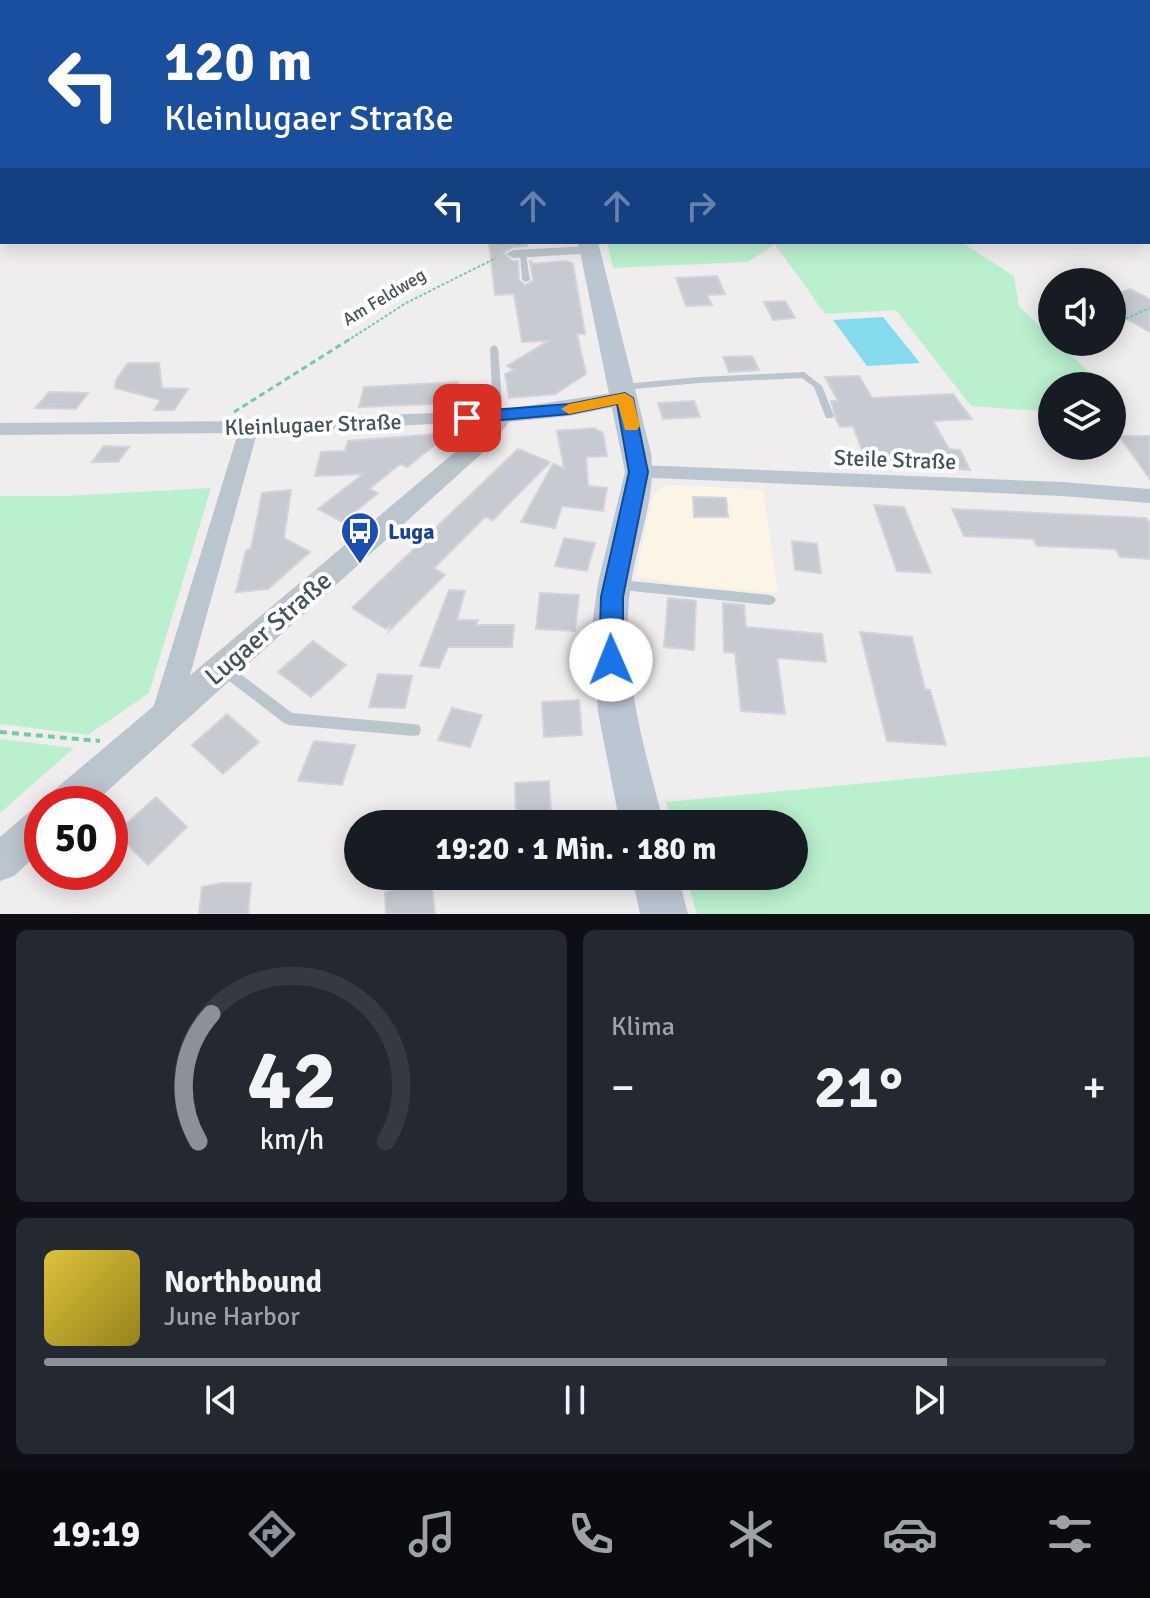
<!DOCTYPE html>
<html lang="de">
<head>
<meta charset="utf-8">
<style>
	:root { --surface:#171b24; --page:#242831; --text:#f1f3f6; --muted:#9ea1a6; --line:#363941; --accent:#8c9099 }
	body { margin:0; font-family:Signika,sans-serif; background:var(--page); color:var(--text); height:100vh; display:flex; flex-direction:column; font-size:30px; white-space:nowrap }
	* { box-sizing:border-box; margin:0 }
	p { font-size:26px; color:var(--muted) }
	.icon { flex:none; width:44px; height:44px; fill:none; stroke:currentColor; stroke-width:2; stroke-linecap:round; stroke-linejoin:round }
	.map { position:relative; height:914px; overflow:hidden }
	.sheet { display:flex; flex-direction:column; gap:16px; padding:16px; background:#0d0f14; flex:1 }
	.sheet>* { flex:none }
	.hud { position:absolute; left:0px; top:0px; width:1150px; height:244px; box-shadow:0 4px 20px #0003; background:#1a4fa0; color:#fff; overflow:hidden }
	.tools { position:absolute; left:1038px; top:268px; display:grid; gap:16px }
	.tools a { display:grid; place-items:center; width:88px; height:88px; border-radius:50%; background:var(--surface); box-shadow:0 4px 20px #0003; font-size:40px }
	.speed { position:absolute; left:24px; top:786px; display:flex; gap:16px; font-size:40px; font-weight:700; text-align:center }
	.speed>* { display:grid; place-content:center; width:104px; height:104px; border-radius:50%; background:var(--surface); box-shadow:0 4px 20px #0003; line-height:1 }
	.speed .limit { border:12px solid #d22; background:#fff; color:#111 }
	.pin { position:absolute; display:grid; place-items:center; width:68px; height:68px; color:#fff; margin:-34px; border-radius:16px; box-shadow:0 4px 12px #0006 }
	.me { position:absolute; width:88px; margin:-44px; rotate:359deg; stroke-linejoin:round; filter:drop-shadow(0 0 6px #0008) }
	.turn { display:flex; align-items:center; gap:28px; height:168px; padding:0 32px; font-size:36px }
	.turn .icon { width:104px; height:104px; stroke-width:2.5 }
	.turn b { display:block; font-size:56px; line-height:68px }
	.lanes { display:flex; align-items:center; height:76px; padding:0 32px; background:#0003; justify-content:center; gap:40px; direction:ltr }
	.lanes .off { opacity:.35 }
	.big { font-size:60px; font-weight:800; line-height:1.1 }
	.sheet .widget { flex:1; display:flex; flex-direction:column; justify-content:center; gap:12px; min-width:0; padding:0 28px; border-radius:12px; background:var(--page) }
	.sheet .dial { align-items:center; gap:0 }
	.dial svg { height:208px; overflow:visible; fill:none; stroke:var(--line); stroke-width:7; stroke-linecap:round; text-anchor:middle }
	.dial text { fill:var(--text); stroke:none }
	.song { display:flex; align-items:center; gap:24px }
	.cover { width:96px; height:96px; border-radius:12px; background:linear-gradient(135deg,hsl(50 70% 55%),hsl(50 70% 35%)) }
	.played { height:8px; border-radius:4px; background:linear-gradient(90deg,var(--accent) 85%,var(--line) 85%) }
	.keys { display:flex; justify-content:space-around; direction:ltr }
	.heat { display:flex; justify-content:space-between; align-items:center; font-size:44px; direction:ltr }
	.sheet .tiles { flex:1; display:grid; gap:16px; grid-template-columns:1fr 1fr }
	.widget:last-child { grid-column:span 2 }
	.trip { position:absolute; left:344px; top:810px; width:464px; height:80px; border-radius:40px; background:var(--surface); box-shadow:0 4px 20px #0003; font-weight:800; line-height:80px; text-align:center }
	.dock { display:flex; height:128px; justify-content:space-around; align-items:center; background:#090b0e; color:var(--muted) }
	.dock .icon { width:56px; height:56px }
	.dock .selected { color:var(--accent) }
	.dock b { font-size:36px; color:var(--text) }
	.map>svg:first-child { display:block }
</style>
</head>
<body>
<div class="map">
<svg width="1150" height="914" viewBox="0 0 1150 914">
	<rect width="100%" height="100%" fill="#f0edee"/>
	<polygon fill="#fcf5e6" points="671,485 763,490 778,593 685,585 636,576 652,499 661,487"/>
	<g fill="#baf0ce">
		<polygon points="607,242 961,242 1014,276 1019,307 1052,337 1052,342 1057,342 1104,386 1052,386 1052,412 971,406 896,310 825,314 775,244 748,262 613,268"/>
		<polygon points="211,488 149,693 88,735 0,724 0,496 66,496"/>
		<polygon points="0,739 74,748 0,813"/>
		<polygon points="1150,756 1150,914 697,914 686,876 794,876 794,824 672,824 666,802"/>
	</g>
	<polygon fill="#86daee" points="883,317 920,363 867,366 833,320"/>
	<g fill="#c7cad1" stroke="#d1d4da" stroke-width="2">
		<polygon points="489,242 526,242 527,246 513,247 503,253 512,261 518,261 519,280 525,285 533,281 530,260 532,264 566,261 573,264 585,334 577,334 586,374 555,394 509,398 505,374 514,370 507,366 548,341 522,342 514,294 495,295"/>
		<polygon points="717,276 725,294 707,295 712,305 686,306 676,278"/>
		<polygon points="1130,289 1150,299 1150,332 1112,311 1112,295"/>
		<polygon points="785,301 795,318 773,320 764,302"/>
		<polygon points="752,356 759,370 729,372 723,357"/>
		<polygon points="128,363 159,363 162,388 188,389 174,410 154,410 161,400 115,388 116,380"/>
		<polygon points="859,376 872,398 953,394 972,419 933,421 949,449 960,450 970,470 868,466 853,426 840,427 836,419 831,401 838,401 825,377"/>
		<polygon points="458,382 457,403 359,407 364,387"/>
		<polygon points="49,392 88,393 76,409 35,408"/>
		<polygon points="694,401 700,417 663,419 658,403"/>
		<polygon points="594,428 603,433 607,456 586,457 588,486 607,488 603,511 562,506 555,528 521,522 553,464 564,468 557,431"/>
		<polygon points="450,433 407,467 400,464 369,489 378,493 343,522 318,509 363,474 315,476 321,452 345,451 348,441"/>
		<polygon points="1119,436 1150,436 1150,479"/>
		<polygon points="104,446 129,447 118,462 92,462"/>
		<polygon points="518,449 550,462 493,520 485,517 434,568 445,575 389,631 391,624 386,629 352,608"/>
		<polygon points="291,490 284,538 310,552 268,589 236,592 246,550 251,549 262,493"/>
		<polygon points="693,497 726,498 728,517 694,517"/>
		<polygon points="874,505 904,507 931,573 897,571"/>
		<polygon points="952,509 1146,518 1150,524 1150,559 1120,557 1115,549 1037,546 1033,539 964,536"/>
		<polygon points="564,538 595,543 587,571 555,566"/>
		<polygon points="792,541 817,544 821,573 795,570"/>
		<polygon points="449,590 465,591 457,620 478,620 476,625 514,625 512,647 448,647 439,668 420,666"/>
		<polygon points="540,593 579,595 575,631 536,629"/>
		<polygon points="668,598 696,601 694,650 664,647"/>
		<polygon points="723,603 744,605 746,627 822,634 826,662 777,658 785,714 741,711 735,653 724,652"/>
		<polygon points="860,632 912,637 925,689 930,690 946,745 887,741"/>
		<polygon points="313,641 346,665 311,697 278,672"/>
		<polygon points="378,674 412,676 405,708 369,707"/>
		<polygon points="579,700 582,735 544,737 542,702"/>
		<polygon points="452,708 482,715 470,747 438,740"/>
		<polygon points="227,714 259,742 223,774 192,745"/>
		<polygon points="314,741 355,745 342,785 298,781"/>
		<polygon points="549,781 551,812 516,815 515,783"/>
		<polygon points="156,797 187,827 148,865 116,833"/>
		<polygon points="431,880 435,914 386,914 385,892"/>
		<polygon points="222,883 251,883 248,914 199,914 202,887"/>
	</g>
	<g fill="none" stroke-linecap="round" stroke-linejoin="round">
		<g stroke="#71ce9f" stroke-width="2" stroke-dasharray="3 2" stroke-linecap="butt">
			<polyline points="1112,325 1150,308"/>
			<polyline points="347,341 406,303 496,258"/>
		</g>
		<polyline stroke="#71ce9f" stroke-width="3" stroke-dasharray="6 4" stroke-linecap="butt" points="234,412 350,339"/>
		<polyline stroke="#71ce9f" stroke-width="4" stroke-dasharray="7 5" stroke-linecap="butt" points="0,732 100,741"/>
		<g fill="#bbc5cd" fill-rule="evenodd">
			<polygon points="523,252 526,254 530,280 526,282 522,280 520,254"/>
			<polygon points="494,345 498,348 503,416 498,419 493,416 490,348"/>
			<polygon points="804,372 822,386 834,416 832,418 826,418 814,387 802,378 699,383 624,390 620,387 624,384 699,377"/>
			<polygon points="621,580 770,595 774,597 776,600 774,603 770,605 621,590 617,588 615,585 617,582"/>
			<polygon points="225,664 230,666 292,713 414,724 419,725 421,730 419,735 414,736 289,725 284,723 220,674 218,670 220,666"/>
		</g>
		<g fill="#bbc5cd" fill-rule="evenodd">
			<polygon points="590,246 597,250 595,253 513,258 506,254 513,250"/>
			<polygon points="502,410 509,412 511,416 509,420 257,433 179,715 175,724 165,728 155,724 151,715 238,433 0,435 0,423 249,421"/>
			<polygon points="639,465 1062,482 1150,489 1150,503 1062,496 632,477 629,472"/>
		</g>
		<g fill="#bbc5cd" fill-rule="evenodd">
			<polygon points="625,391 636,398 633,403 569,416 509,422 490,446 93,804 48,804 53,791 474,436 494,411"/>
			<polygon points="42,806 42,850 14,876 0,881 0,837 29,812"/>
		</g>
		<g fill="#bac6d2" fill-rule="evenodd">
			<path d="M578,242H598L651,453C657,502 633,550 629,599C622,676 645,751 664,824H620L598,712L592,627L598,583L625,472Z"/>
			<polygon points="632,876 678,876 688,914 640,914"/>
		</g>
	</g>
	<linearGradient id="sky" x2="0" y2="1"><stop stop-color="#81c3ea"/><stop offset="0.51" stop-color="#f8f7f7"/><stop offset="1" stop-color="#f8f7f7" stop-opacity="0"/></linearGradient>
	<rect width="1150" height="259" fill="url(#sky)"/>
	<polygon fill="#1a73e8" stroke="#114b97" stroke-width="2" points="625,393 633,398 648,472 623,597 623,660 619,668 611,671 602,668 599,660 601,597 629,472 617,404 569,414 467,423 458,418 467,412 569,404"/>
	<polygon fill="#f59e0b" points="625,393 633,398 640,426 637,430 625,430 618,404 569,414 561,409 569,404"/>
	<defs>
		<g id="bus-pin" transform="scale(2)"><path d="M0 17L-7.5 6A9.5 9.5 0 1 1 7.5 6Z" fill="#1a4fb4" stroke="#fff"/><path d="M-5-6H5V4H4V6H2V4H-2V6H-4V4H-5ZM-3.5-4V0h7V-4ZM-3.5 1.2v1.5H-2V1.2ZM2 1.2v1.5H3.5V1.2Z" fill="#fff"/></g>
	</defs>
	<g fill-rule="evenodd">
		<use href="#bus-pin" x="360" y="531"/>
	</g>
	<g text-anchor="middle" stroke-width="8" stroke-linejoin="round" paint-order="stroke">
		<g font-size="18" fill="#45515b" stroke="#fff">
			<text transform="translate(384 297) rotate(-31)" y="6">Am Feldweg</text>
		</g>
		<g font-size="22" fill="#45515b" stroke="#fff">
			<text transform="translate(313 424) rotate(-2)" y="8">Kleinlugaer Straße</text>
			<text transform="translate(895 459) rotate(2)" y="8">Steile Straße</text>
		</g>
		<g font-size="22" font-weight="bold" fill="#164399" stroke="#fff" text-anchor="start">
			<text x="388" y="539">Luga</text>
		</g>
		<g font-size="26" fill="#45515b" stroke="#fff">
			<text transform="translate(268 628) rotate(-41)" y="9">Lugaer Straße</text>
		</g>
	</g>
</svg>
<div class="tools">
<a><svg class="icon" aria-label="sound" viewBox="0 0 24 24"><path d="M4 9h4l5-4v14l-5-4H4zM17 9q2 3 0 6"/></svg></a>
<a><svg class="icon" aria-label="layers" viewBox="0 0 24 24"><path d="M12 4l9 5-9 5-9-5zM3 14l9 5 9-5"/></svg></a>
</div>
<div class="speed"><div class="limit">50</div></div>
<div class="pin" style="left:467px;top:418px;background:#d93025"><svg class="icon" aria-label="arrive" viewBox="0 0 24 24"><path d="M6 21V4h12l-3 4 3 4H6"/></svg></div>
<svg class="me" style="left:611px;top:660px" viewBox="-20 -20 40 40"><circle r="19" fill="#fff"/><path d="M0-13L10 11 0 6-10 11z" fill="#1a73e8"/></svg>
<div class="trip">19:20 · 1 Min. · 180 m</div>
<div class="hud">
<div class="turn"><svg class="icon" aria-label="left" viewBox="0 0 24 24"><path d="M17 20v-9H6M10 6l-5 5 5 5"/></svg><div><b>120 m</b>Kleinlugaer Straße</div></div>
<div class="lanes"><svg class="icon" aria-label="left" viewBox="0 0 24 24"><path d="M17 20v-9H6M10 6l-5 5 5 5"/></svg><svg class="icon off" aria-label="ahead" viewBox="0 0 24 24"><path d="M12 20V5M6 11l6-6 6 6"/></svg><svg class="icon off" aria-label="ahead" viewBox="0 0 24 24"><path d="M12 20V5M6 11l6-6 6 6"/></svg><svg class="icon off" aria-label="right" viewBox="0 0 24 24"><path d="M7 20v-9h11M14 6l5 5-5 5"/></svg></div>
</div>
</div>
<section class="sheet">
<div class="tiles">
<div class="widget dial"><svg viewBox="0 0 100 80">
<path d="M14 69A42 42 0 1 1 86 69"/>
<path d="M14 69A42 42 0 0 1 19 20" stroke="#8c9099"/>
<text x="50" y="56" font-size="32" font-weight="700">42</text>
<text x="50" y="72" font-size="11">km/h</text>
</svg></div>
<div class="widget"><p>Klima</p>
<div class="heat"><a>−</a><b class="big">21°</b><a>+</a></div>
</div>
<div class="widget">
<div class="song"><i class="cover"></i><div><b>Northbound</b><p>June Harbor</p></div></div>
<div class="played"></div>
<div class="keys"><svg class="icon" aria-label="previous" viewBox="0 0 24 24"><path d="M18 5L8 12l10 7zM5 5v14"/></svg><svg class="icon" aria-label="pause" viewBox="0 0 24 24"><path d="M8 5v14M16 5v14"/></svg><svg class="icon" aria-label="next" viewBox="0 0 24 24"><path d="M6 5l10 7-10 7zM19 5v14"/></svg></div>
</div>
</div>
</section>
<nav class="dock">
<b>19:19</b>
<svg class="icon selected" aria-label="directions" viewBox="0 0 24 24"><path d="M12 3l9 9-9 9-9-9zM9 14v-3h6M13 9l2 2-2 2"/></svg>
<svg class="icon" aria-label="music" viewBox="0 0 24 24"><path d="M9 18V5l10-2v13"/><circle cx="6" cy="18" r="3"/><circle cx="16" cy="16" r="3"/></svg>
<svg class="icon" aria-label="phone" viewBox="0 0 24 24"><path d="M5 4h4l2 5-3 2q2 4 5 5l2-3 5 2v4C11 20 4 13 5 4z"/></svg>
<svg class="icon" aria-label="climate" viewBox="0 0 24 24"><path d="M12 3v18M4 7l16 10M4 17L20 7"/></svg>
<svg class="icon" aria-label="car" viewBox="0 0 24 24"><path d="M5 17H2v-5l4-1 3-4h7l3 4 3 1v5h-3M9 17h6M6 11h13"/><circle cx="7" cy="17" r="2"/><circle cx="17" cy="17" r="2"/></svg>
<svg class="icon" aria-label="filters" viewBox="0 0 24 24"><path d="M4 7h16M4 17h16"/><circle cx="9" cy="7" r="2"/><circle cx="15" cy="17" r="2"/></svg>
</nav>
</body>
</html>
